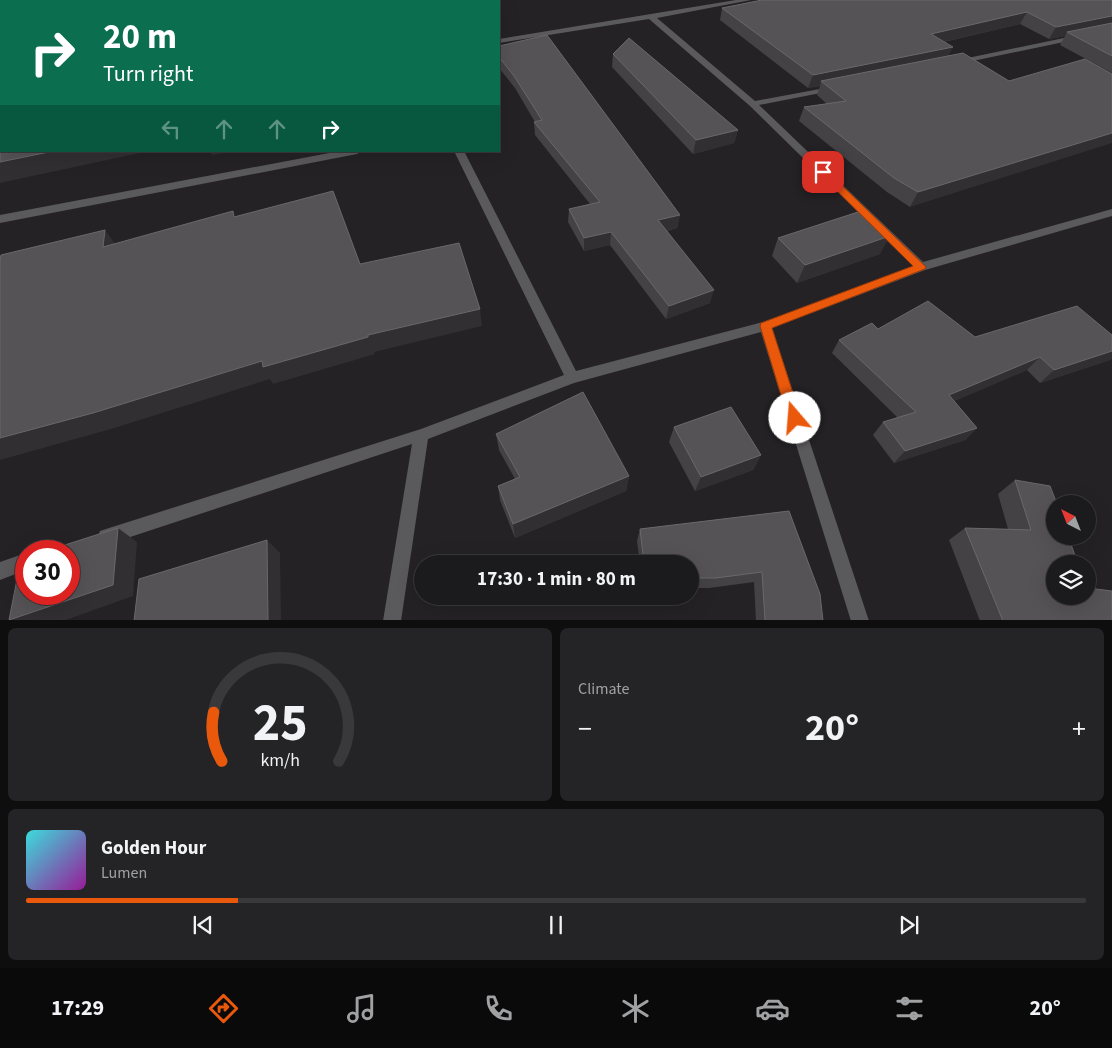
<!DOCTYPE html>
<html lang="en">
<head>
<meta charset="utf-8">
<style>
	:root { --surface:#1b1a1c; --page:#242325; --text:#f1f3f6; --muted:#a0a1a3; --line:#39383b; --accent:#ea580c }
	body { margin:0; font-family:"Source Sans 3",sans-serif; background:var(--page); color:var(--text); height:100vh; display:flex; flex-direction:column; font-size:19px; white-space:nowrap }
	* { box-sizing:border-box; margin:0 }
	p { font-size:16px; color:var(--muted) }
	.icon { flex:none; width:28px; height:28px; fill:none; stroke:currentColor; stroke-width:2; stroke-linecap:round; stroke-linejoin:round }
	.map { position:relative; height:620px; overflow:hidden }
	.panel { display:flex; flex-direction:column; gap:8px; padding:8px; background:#0f0e0f; flex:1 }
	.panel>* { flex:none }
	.hud { position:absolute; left:0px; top:0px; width:500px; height:152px; box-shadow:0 5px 20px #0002,0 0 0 1px var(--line); background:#0b6e4f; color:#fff; overflow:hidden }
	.needle { width:32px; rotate:318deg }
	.controls { position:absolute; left:1046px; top:495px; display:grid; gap:10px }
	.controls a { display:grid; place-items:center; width:50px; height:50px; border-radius:50%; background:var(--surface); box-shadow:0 5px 20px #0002,0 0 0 1px var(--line); font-size:25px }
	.speed { position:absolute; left:15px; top:540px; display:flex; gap:10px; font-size:25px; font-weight:700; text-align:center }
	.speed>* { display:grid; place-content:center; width:65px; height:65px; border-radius:50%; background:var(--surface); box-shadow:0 5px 20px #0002,0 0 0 1px var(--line); line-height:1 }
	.speed .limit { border:8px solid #d22; background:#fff; color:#111 }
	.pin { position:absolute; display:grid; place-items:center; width:42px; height:42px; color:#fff; margin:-21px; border-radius:10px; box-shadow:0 2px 8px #0006 }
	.me { position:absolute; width:55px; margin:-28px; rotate:342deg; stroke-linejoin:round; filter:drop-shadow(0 0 4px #0008) }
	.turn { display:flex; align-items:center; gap:18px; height:105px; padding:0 20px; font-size:22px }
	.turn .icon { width:65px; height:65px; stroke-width:2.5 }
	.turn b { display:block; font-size:35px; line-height:42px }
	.lanes { display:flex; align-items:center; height:48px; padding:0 20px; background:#0003; justify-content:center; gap:25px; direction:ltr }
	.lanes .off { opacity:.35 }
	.big { font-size:38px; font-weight:700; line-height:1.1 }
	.panel .tile { flex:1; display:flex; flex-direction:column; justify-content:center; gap:8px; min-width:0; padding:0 18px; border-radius:8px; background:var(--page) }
	.panel .dial { align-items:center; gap:0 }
	.dial svg { height:130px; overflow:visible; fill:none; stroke:var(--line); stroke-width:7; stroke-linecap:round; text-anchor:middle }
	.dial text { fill:var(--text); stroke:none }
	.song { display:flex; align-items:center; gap:15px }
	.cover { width:60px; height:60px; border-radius:8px; background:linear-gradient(135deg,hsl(180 70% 55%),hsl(300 70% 35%)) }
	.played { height:5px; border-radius:2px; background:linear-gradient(90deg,var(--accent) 20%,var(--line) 20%) }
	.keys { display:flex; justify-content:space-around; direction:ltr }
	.heat { display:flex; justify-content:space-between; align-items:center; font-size:28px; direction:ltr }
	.panel .tiles { flex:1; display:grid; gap:8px; grid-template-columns:1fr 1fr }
	.tile:last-child { grid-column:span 2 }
	.trip { position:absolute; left:414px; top:555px; width:285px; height:50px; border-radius:25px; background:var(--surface); box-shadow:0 5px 20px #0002,0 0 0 1px var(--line); font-weight:700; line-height:50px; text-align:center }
	.dock { display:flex; height:80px; justify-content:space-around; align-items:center; background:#0b0a0b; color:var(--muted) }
	.dock .icon { width:35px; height:35px }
	.dock .active { color:var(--accent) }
	.dock b { font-size:22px; color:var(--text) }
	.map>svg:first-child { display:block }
</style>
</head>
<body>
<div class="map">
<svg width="1112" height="621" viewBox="0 0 1112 621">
	<rect width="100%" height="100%" fill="#242225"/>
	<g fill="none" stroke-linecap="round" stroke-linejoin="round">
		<g fill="#5a595b" fill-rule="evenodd">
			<polygon points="736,0 751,0 657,18 755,101 836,86 836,90 759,105 923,262 1112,209 1112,216 925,270 772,328 869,621 851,621 761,332 574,383 428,439 401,621 383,621 412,444 106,545 100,543 98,537 100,531 106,529 421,429 564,375 454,151 464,151 576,371 763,322 913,266 750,106 649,19 499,43 499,39"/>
			<polygon points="1112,28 1112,32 958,64 954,62 958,60"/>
			<polygon points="340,151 362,151 357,154 0,223 0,215"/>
			<polygon points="26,553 26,570 0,580 0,562"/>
		</g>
	</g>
	<g fill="#444245">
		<polygon points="1112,0 1112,73 1060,45 1065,36 1049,39 1020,24 944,42 949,56 1009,81 910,207 887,192 799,121 804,107 827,104 817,95 820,86 808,88 720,20 722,8"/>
		<polygon points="499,46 680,215 677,228 667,231 710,303 666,319 610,245 584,251 568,222 569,209 590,204 535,135 534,122 535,122 515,88 499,68"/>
		<polygon points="613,54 738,130 734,143 693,154 612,67"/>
		<polygon points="778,238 880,254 797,283 772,256"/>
		<polygon points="878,329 975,337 1112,335 1112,358 1110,360 1040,383 1027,370 954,401 977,428 965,440 894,463 873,435 883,422 898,418 832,353 839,340"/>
		<polygon points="674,427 761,455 753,470 695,491 669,442"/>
		<polygon points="496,434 629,476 626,491 515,538 500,500 498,486 515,479 499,450"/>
		<polygon points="1015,480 1055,564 1112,621 980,621 949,540 965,528 1008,529 998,494"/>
		<polygon points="789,511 823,621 756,621 754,582 709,588 690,588 690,564 640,564 637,541 640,529"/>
	</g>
	<g fill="#312f32">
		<polygon points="1027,12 1020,24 925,46 931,34"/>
		<polygon points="1112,16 1112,26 1067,32 1065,36 1049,39 1056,27"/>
		<polygon points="953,47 946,60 821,81 820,86 808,88 813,75"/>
		<polygon points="738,130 734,143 693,154 696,140"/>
		<polygon points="1112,133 1112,143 910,207 918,192"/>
		<polygon points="54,151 149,151 0,183 0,162"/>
		<polygon points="210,151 237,151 212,155"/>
		<polygon points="680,215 677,228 656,233 658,220"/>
		<polygon points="105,230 118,248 103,247"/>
		<polygon points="611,232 610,245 584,251 584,238"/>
		<polygon points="890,236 880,254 797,283 805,265"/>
		<polygon points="714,290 710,303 666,319 669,306"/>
		<polygon points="480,309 482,326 374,352 375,354 273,384 270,379 111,429 0,460 0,438 262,361 368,335"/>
		<polygon points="1112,351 1112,358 1110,360 1040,383 1054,370"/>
		<polygon points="1040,357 1027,370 938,408 949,395"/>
		<polygon points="977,428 965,440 894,463 905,451"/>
		<polygon points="761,455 753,470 695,491 701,477"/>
		<polygon points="629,476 626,491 515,538 513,524"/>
		<polygon points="118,528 137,542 133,596 63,621 9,621"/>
		<polygon points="267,540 280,553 281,621 268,621"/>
	</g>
	<g fill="#555356" stroke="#6a686b">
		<polygon points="0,0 300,0 301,1 1,1 1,151 54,151 0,162"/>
		<polygon points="762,0 1112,0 1112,16 1056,27 1027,12 931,34 953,47 813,75 722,8"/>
		<polygon points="1112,23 1112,56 1067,32"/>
		<polygon points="547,35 680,215 658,220 714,290 669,306 611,232 584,238 569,209 600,202 534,122 542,120 514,76 499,57 499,46"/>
		<polygon points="629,38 738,130 696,140 613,54"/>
		<polygon points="963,53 1009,81 1085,59 1112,74 1112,133 918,192 894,178 804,107 846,101 821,81"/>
		<polygon points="333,191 360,264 459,243 480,309 368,335 368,337 263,367 262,361 93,413 0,438 0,259 1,255 105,230 103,247 233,211 234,217"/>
		<polygon points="861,211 890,236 805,265 778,238"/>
		<polygon points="928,301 975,337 1077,306 1112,335 1112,351 1054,370 1040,357 949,395 977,428 905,451 883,422 916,412 839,340 872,323 878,329"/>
		<polygon points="583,392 629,476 513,524 498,486 520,477 496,434"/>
		<polygon points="731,407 761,455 701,477 674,427"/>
		<polygon points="1015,480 1050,486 1057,504 1055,504 1055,536 1068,536 1078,564 1055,564 1055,596 1088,596 1088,588 1112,591 1112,621 1003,621 965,528 1031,530"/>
		<polygon points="789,511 820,594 823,621 765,621 762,572 716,578 690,578 690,564 644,564 640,529"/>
		<polygon points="118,528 113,585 9,620 21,559 26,557 26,594 69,594 69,551 46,551"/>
		<polygon points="267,540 268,621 134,621 139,579"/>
	</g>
	<polygon fill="#ea580c" stroke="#983908" points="823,169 826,170 926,267 925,269 772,328 801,418 800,422 795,424 790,422 788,418 760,326 761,323 913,266 820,174 820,170"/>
</svg>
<div class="controls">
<a><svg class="needle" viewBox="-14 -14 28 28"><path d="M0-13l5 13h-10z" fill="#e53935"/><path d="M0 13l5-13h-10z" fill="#a0a1a3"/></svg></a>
<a><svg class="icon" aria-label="layers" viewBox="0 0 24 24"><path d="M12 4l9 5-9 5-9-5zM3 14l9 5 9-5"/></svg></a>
</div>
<div class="speed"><div class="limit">30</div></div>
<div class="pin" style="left:823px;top:172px;background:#d93025"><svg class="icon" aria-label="arrive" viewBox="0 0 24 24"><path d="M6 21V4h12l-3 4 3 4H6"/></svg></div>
<svg class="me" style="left:795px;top:418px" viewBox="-20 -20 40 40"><circle r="19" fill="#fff"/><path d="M0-13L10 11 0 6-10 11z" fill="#ea580c"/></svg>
<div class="trip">17:30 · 1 min · 80 m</div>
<div class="hud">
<div class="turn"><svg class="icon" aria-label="right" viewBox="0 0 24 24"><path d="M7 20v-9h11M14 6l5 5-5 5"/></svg><div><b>20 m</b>Turn right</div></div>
<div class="lanes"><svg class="icon off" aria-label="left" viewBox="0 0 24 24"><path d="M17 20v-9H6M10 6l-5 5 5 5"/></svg><svg class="icon off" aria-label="ahead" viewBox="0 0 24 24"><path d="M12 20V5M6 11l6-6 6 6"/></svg><svg class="icon off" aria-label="ahead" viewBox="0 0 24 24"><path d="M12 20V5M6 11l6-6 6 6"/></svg><svg class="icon" aria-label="right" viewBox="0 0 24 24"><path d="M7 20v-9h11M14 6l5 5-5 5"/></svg></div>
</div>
</div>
<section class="panel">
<div class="tiles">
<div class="tile dial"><svg viewBox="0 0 100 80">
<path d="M14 69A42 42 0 1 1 86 69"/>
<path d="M14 69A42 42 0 0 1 9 39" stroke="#ea580c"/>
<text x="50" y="56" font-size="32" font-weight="700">25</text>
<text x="50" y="72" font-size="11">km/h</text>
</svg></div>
<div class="tile"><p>Climate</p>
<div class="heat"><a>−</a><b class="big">20°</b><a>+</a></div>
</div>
<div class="tile">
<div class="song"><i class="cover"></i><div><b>Golden Hour</b><p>Lumen</p></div></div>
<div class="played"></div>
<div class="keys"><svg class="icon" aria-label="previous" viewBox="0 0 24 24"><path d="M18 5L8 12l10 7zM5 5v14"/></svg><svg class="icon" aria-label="pause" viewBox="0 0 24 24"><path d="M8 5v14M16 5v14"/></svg><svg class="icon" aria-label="next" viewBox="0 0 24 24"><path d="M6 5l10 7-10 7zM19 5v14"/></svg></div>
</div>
</div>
</section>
<nav class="dock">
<b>17:29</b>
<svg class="icon active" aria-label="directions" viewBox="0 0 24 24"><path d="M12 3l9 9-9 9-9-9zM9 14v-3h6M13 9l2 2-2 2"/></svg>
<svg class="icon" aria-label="music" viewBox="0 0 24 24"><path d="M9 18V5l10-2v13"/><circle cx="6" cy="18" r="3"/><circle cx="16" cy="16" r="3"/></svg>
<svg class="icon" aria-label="phone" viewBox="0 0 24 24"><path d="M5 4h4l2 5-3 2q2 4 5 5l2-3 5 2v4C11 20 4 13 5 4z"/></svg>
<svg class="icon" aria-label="climate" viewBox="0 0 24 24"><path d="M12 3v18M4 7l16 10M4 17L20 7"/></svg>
<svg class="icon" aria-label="car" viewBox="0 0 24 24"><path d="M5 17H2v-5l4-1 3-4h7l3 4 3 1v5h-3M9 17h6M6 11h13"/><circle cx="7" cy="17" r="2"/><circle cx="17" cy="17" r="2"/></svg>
<svg class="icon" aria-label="filters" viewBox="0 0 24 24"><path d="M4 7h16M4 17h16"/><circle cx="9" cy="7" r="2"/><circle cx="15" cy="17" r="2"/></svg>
<b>20°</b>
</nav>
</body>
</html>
